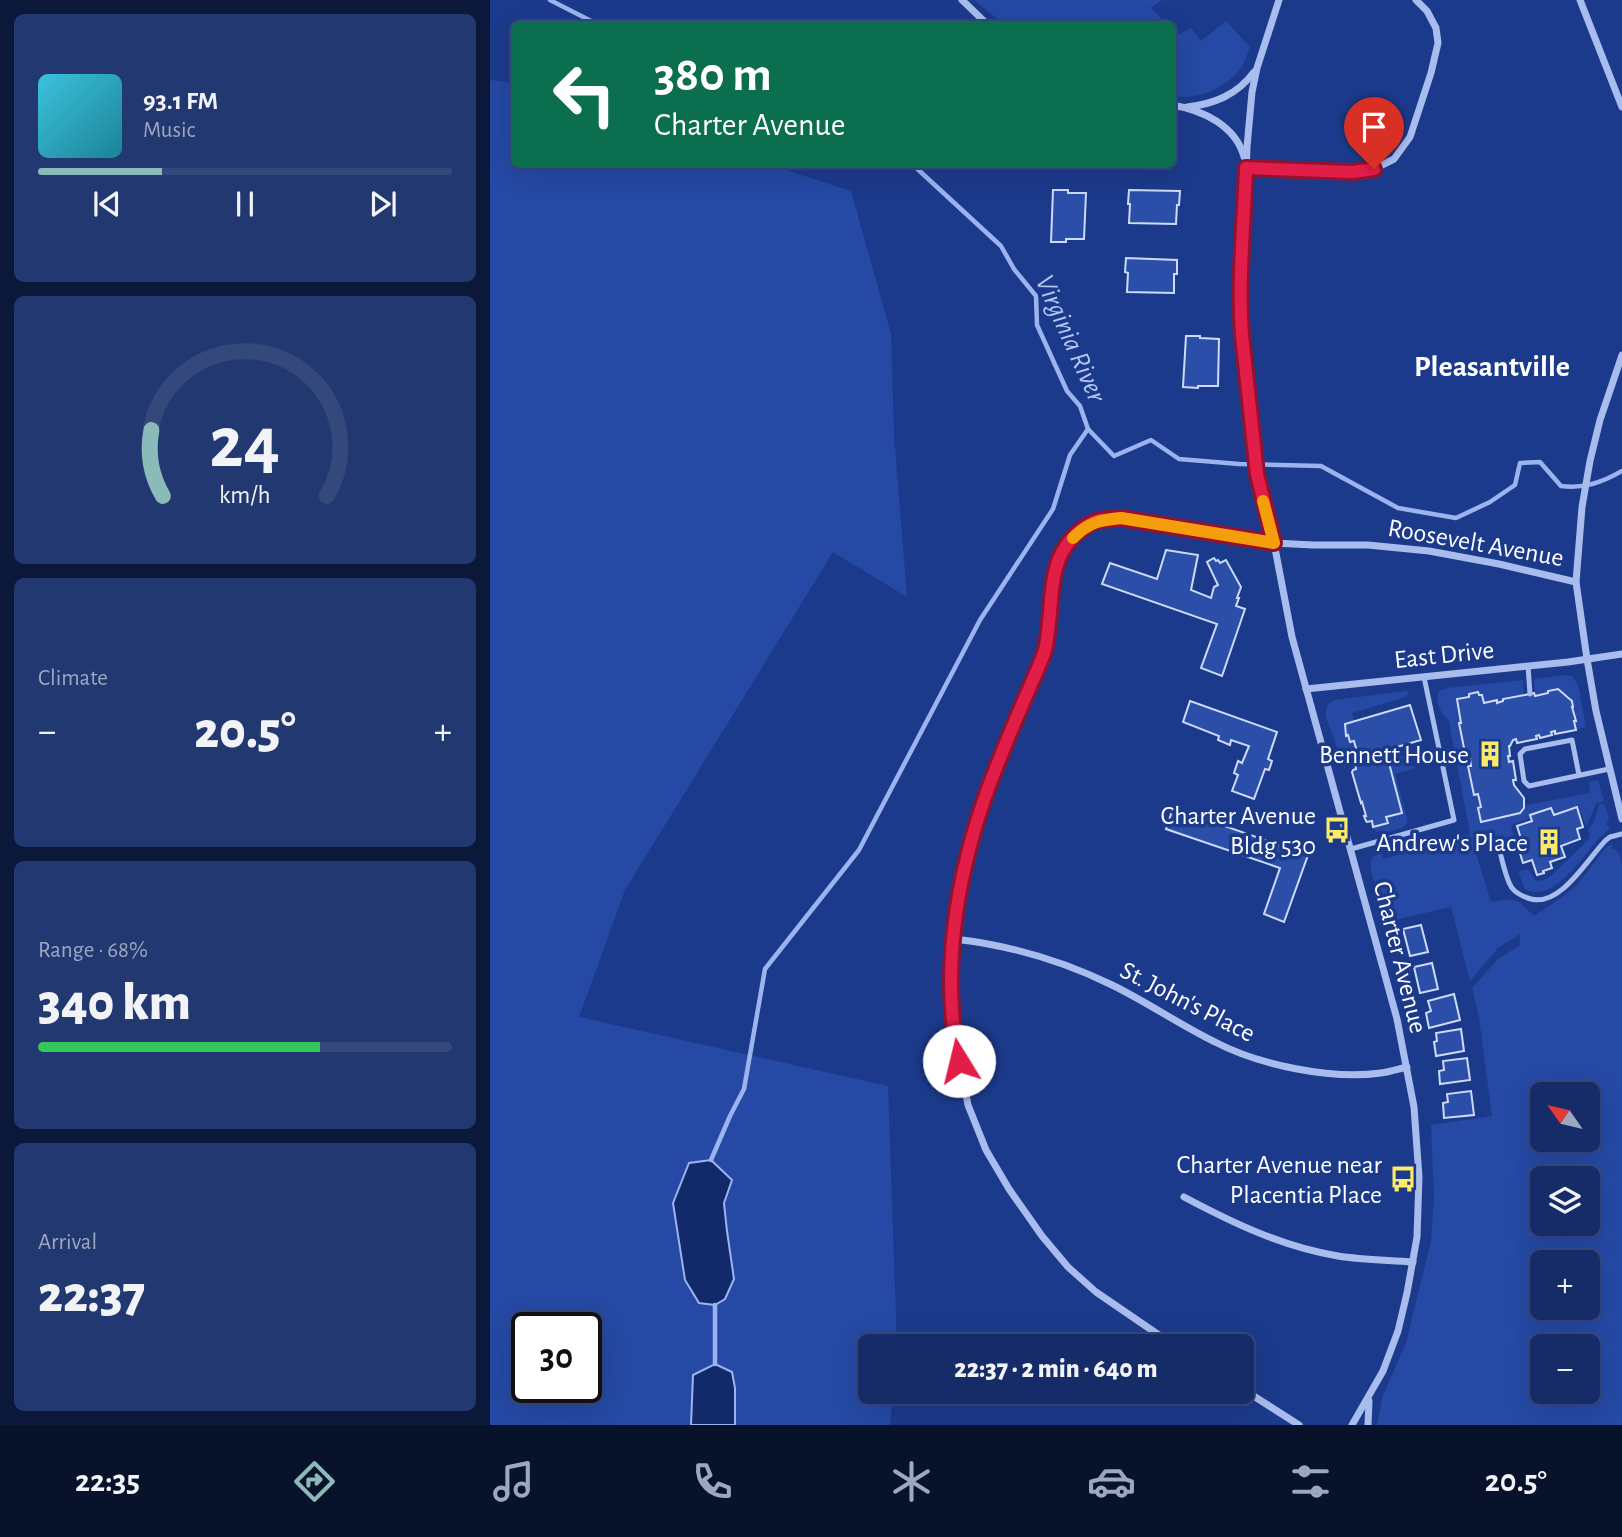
<!DOCTYPE html>
<html lang="en">
<head>
<meta charset="utf-8">
<style>
	:root { --surface:#152c68; --page:#223871; --text:#f1f3f6; --muted:#9da7c0; --line:#34487c; --accent:#8bbbb9 }
	body { margin:0; font-family:"Alegreya Sans",sans-serif; background:var(--page); color:var(--text); height:100vh; display:flex; flex-direction:column; font-size:26px; white-space:nowrap }
	* { box-sizing:border-box; margin:0 }
	p { font-size:23px; color:var(--muted) }
	.icon { flex:none; width:38px; height:38px; fill:none; stroke:currentColor; stroke-width:2; stroke-linecap:round; stroke-linejoin:round }
	.map { position:relative; flex:1; overflow:hidden }
	.sheet { display:flex; flex-direction:column; gap:14px; padding:14px; background:#0c1839; width:490px }
	.sheet>* { flex:none }
	.top-card { position:absolute; left:21px; top:21px; width:665px; height:147px; border-radius:10px; box-shadow:0 7px 28px #0002,0 0 0 2px var(--line); background:#0b6e4f; color:#fff; overflow:hidden }
	.needle { width:46px; rotate:304deg }
	.tools { position:absolute; left:1040px; top:1082px; display:grid; gap:14px }
	.tools a { display:grid; place-items:center; width:70px; height:70px; border-radius:10px; background:var(--surface); box-shadow:0 7px 28px #0002,0 0 0 2px var(--line); font-size:35px }
	.speed { position:absolute; left:21px; top:1312px; display:flex; gap:14px; font-size:35px; font-weight:700; text-align:center }
	.speed>* { display:grid; place-content:center; width:91px; height:91px; border-radius:50%; background:var(--surface); box-shadow:0 7px 28px #0002,0 0 0 2px var(--line); line-height:1 }
	.speed .limit { border:4px solid #111; border-radius:10px; background:#fff; color:#111 }
	.pin { position:absolute; display:grid; place-items:center; width:60px; height:60px; color:#fff; margin:-72px -30px; border-radius:50% 50% 50% 0; rotate:-45deg; box-shadow:0 0 7px #0007 }
	.pin .icon { rotate:45deg }
	.me { position:absolute; width:77px; margin:-38px; rotate:351deg; stroke-linejoin:round; filter:drop-shadow(0 0 5px #0008) }
	.turn { display:flex; align-items:center; gap:24px; height:147px; padding:0 28px; font-size:32px }
	.turn .icon { width:91px; height:91px; stroke-width:2.5 }
	.turn b { display:block; font-size:49px; line-height:60px }
	.big { font-size:52px; font-weight:800; line-height:1.1 }
	.sheet .widget { flex:1; display:flex; flex-direction:column; justify-content:center; gap:10px; min-width:0; padding:0 24px; border-radius:10px; background:var(--page) }
	.sheet .dial { align-items:center; gap:0 }
	.dial svg { height:182px; overflow:visible; fill:none; stroke:var(--line); stroke-width:7; stroke-linecap:round; text-anchor:middle }
	.dial text { fill:var(--text); stroke:none }
	.song { display:flex; align-items:center; gap:21px }
	.cover { width:84px; height:84px; border-radius:10px; background:linear-gradient(135deg,hsl(190 70% 55%),hsl(190 70% 35%)) }
	.played { height:7px; border-radius:4px; background:linear-gradient(90deg,var(--accent) 30%,var(--line) 30%) }
	.keys { display:flex; justify-content:space-around; direction:ltr }
	.heat { display:flex; justify-content:space-between; align-items:center; font-size:38px; direction:ltr }
	.charge { height:10px; border-radius:5px; background:linear-gradient(90deg,#34c759 68%,var(--line) 0) }
	.trip { position:absolute; left:368px; top:1334px; width:396px; height:70px; border-radius:10px; background:var(--surface); box-shadow:0 7px 28px #0002,0 0 0 2px var(--line); font-weight:800; line-height:70px; text-align:center }
	.menu { display:flex; height:112px; justify-content:space-around; align-items:center; background:#08122a; color:var(--muted) }
	.menu .icon { width:49px; height:49px }
	.menu .active { color:var(--accent) }
	.menu b { font-size:32px; color:var(--text) }
	main { display:flex; flex:1; min-height:0 }
	.map>svg:first-child { display:block }
</style>
</head>
<body>
<main>
<section class="sheet">
<div class="widget">
<div class="song"><i class="cover"></i><div><b>93.1 FM</b><p>Music</p></div></div>
<div class="played"></div>
<div class="keys"><svg class="icon" aria-label="previous" viewBox="0 0 24 24"><path d="M18 5L8 12l10 7zM5 5v14"/></svg><svg class="icon" aria-label="pause" viewBox="0 0 24 24"><path d="M8 5v14M16 5v14"/></svg><svg class="icon" aria-label="next" viewBox="0 0 24 24"><path d="M6 5l10 7-10 7zM19 5v14"/></svg></div>
</div>
<div class="widget dial"><svg viewBox="0 0 100 80">
<path d="M14 69A42 42 0 1 1 86 69"/>
<path d="M14 69A42 42 0 0 1 9 40" stroke="#8bbbb9"/>
<text x="50" y="56" font-size="32" font-weight="700">24</text>
<text x="50" y="72" font-size="11">km/h</text>
</svg></div>
<div class="widget"><p>Climate</p>
<div class="heat"><a>−</a><b class="big">20.5°</b><a>+</a></div>
</div>
<div class="widget"><p>Range · 68%</p><b class="big">340 km</b><div class="charge"></div></div>
<div class="widget"><p>Arrival</p><b class="big">22:37</b></div>
</section>
<div class="map">
<svg width="1132" height="1425" viewBox="0 0 1132 1425">
	<rect width="100%" height="100%" fill="#1c3a8b"/>
	<g fill="#2549a4" fill-rule="evenodd">
		<polygon points="484,0 672,0 661,8 676,24 513,24"/>
		<path d="M736,21L760,47C757,54 755,62 751,68C735,89 708,100 683,96V32L687,36L701,28L711,41Z"/>
		<path d="M0,80L24,83V164L281,165L361,191L401,334L404,435L417,597L343,552L135,890L89,1017L398,1086L407,1346H380V1391H403L400,1425H0ZM37,1328H96V1388H37Z"/>
		<polygon points="1075,675 1082,676 1088,685 1096,727 1086,730 1084,721 1086,721 1082,707 1083,706 1080,697 1068,689 1058,691 1058,693 1045,696 1044,679"/>
		<path d="M1033,680L1034,695L1013,699V701L1007,703L1006,700L994,703L988,692L979,694V697L967,699L976,753L979,752L981,766H979L988,794L991,807V822L1030,813L1034,808V798L1036,805L1100,793L1099,782L1108,780L1114,801L1106,804L1097,825L1096,826L1089,807L1064,815L1061,808L1040,816L1041,818L1021,825L1025,842L1019,844L1012,836L983,844L1001,902C1011,900 1022,897 1031,903C1036,908 1038,912 1045,915L1068,900L1088,884L1116,847L1122,844V849C1130,850 1130,857 1132,865V1425H887L892,1398L916,1343L941,1241L944,1198L941,1125L1002,1116L989,1018L982,988L1008,959L1030,945V934L1008,948L980,981L961,907L896,922L881,870V860L884,856L891,853L893,859L980,834L959,721C951,713 944,703 949,691L958,688ZM1052,1094H1097V1139H1052ZM1052,1178H1097V1223H1052ZM1052,1262H1097V1307H1052ZM1052,1346H1097V1391H1052Z"/>
		<path d="M916,691L919,692L916,697L862,713L864,721L855,724L856,735H858L860,742L864,741L867,752L856,754L854,756L855,768H854L836,717C835,708 837,705 844,700Z"/>
		<polygon points="909,752 916,762 926,768 905,774 918,822 913,828 893,833 892,831 886,832 883,827 897,823 896,817 912,810 897,761 886,763 884,759"/>
		<path d="M1114,804L1119,818L1116,825L1120,828C1115,833 1109,838 1104,844C1090,861 1061,904 1035,889L1028,872L1038,869L1046,881L1054,880L1061,876L1098,840L1100,835L1098,829C1105,825 1106,813 1109,805Z"/>
	</g>
	<g fill="#132a6a" stroke="#9bb4ef" stroke-width="2">
		<polygon points="221,1160 242,1180 234,1203 237,1231 244,1279 235,1299 225,1305 209,1303 195,1280 183,1203 199,1163"/>
		<polygon points="225,1364 242,1372 245,1388 245,1425 201,1425 203,1375"/>
	</g>
	<g fill="none" stroke-linecap="round" stroke-linejoin="round">
		<g stroke="#9bb4ef" stroke-width="4.5">
			<polyline points="60,0 107,24"/>
			<path d="M422,164L511,246L524,269L546,296L547,325L577,391L590,406L598,429L624,456L661,440L689,459L749,464L831,466L908,508L966,518L1000,502L1025,485L1030,463L1050,462L1071,486C1094,489 1113,482 1132,471"/>
			<polyline points="221,1160 240,1116 254,1089 275,969 369,850 490,620 563,509 580,455 598,429"/>
			<polyline points="225,1305 225,1364"/>
		</g>
	</g>
	<g fill="#2b4fa9" stroke="#cddaf9" stroke-width="2">
		<polygon points="563,190 578,190 578,193 596,193 594,239 576,239 576,242 561,242"/>
		<polygon points="639,190 690,191 689,205 687,205 686,224 639,223 640,204 638,204"/>
		<polygon points="636,258 687,260 687,274 684,274 684,293 637,292 638,273 635,272"/>
		<polygon points="696,336 710,336 710,338 729,339 728,386 708,386 708,388 693,387"/>
		<polygon points="676,550 708,555 701,590 721,598 724,587 728,585 717,562 724,558 726,561 728,560 730,563 736,560 751,587 747,598 749,598 746,606 755,609 732,676 711,668 727,624 612,584 620,563 667,579"/>
		<polygon points="1068,689 1082,701 1083,707 1082,707 1086,721 1084,721 1086,730 1065,734 1065,731 1061,732 1062,735 1050,738 1049,735 1046,736 1047,739 1027,743 1026,739 1023,740 1020,746 1019,746 1020,756 1018,756 1019,762 1023,761 1026,780 1023,780 1024,785 1034,798 1034,808 1030,813 991,822 988,808 991,807 988,794 984,795 978,766 981,766 979,752 975,753 969,723 971,723 967,699 979,697 979,694 988,692 989,695 992,695 994,703 1007,700 1007,703 1013,701 1013,699 1040,694 1044,693 1045,696 1058,693 1058,691"/>
		<polygon points="700,701 787,732 778,759 782,761 779,770 775,769 764,799 742,791 748,775 744,773 748,761 752,763 759,746 741,740 740,745 728,740 729,736 693,722"/>
		<polygon points="920,705 931,740 883,754 886,763 896,761 899,763 912,813 896,817 898,823 883,827 882,821 877,822 876,821 874,816 876,816 872,802 871,803 862,772 863,770 866,769 865,764 871,762 869,758 864,759 862,753 867,752 864,741 860,742 858,735 856,736 855,724"/>
		<polygon points="1087,807 1093,827 1087,829 1090,839 1071,846 1075,857 1060,862 1062,868 1053,871 1054,873 1047,875 1042,860 1033,863 1028,847 1035,845 1034,841 1032,842 1027,826 1042,821 1040,815 1061,808 1064,815"/>
		<polygon points="683,808 818,855 794,922 774,914 790,868 676,829"/>
		<polygon points="931,925 938,952 920,956 913,929"/>
		<polygon points="942,963 948,989 930,993 924,967"/>
		<polygon points="964,994 970,1020 939,1028 936,1013 941,1011 938,1001"/>
		<polygon points="971,1029 974,1051 946,1056 944,1042 947,1041 946,1033"/>
		<polygon points="977,1058 980,1080 950,1084 949,1071 954,1070 953,1061"/>
		<polygon points="981,1091 984,1115 954,1118 953,1103 958,1102 957,1094"/>
	</g>
	<g fill="none" stroke-linecap="round" stroke-linejoin="round">
		<g stroke="#a8bced" stroke-width="5">
			<polyline points="1038,666 1040,694"/>
			<polyline points="1089,775 1082,740 1035,749 1030,754 1034,781 1039,786 1119,769"/>
			<path d="M1008,845C1012,857 1015,878 1022,888C1026,893 1034,897 1041,899C1071,907 1098,858 1116,840L1120,837L1132,834"/>
			<polyline points="861,849 964,820 934,677"/>
		</g>
		<g stroke="#a8bced" stroke-width="7">
			<polyline points="472,0 497,24"/>
			<polyline points="789,0 767,68 762,92 757,147 751,315 764,456 767,474 784,543 802,637 907,1019 924,1107 929,1177 927,1237 917,1293 908,1331 893,1371 862,1425"/>
			<polyline points="1090,0 1132,107"/>
			<path d="M682,105C713,110 746,126 754,157"/>
			<path d="M697,107C724,104 747,95 764,72"/>
			<polyline points="756,168 863,172 884,169 904,159 920,137 941,73 948,43 946,28 937,11 926,0"/>
			<polyline points="1132,355 1110,420 1100,461 1092,507 1086,582 1097,659 1106,711 1132,819"/>
			<polyline points="816,689 1078,662 1132,654"/>
			<path d="M464,939C518,945 573,961 622,985C657,1002 690,1025 725,1042C769,1065 841,1080 891,1073C900,1072 908,1069 917,1067"/>
			<path d="M694,1197C743,1223 793,1247 848,1256C873,1260 898,1260 923,1262"/>
			<polyline points="685,1346 606,1292 578,1267 552,1236 519,1189 496,1150 478,1105 465,1038 460,977 468,902 475,863 495,795 554,651 565,573 570,558 576,546 599,525 609,520 631,518 784,543 823,545 878,545 939,551 1009,564 1086,582"/>
			<polyline points="751,1388 809,1425"/>
			<polyline points="878,1425 879,1401"/>
		</g>
	</g>
	<g fill="none" stroke-linecap="round" stroke-linejoin="round">
		<g stroke="#92132f" stroke-width="18">
			<path id="route" d="M469,1061C448,960 471,852 510,758C519,735 529,712 539,689C544,677 551,663 555,650C563,618 557,572 576,546C583,535 597,523 610,520C616,519 624,519 631,518L784,543L767,474L752,335C748,280 754,224 756,168L863,172L884,169"/>
		</g>
		<use href="#route" stroke="#e11d48" stroke-width="12"/>
		<path stroke="#f59e0b" stroke-width="12" d="M583,538C599,522 610,520 631,518L784,543L773,501"/>
	</g>
	<defs>
		<g id="building-bare" transform="scale(2.1)"><path d="M-4-6H4V6H1V3H-1V6H-4ZM-2.5-4.3h1.7v1.8h-1.7ZM.8-4.3h1.7v1.8H.8ZM-2.5-1h1.7V.8h-1.7ZM.8-1h1.7V.8H.8Z" fill="#fdea66" stroke="#1c3a8b" stroke-width="2.5" paint-order="stroke"/></g>
		<g id="bus-bare" transform="scale(2.1)"><path d="M-5-6H5V4H4V6H2V4H-2V6H-4V4H-5ZM-3.5-4V0h7V-4ZM-3.5 1.2v1.5H-2V1.2ZM2 1.2v1.5H3.5V1.2Z" fill="#fdea66" stroke="#1c3a8b" stroke-width="2.5" paint-order="stroke"/></g>
	</defs>
	<g fill-rule="evenodd">
		<use href="#building-bare" x="1000" y="754"/>
		<use href="#bus-bare" x="847" y="830"/>
		<use href="#building-bare" x="1059" y="842"/>
		<use href="#bus-bare" x="913" y="1179"/>
	</g>
	<g text-anchor="middle" stroke-width="7" stroke-linejoin="round" paint-order="stroke">
		<g font-size="26" fill="#fff" stroke="#1c3a8b">
			<text transform="translate(986 542) rotate(10)" y="9">Roosevelt Avenue</text>
			<text transform="translate(954 654) rotate(-6)" y="9">East Drive</text>
			<text transform="translate(911 957) rotate(76)" y="9">Charter Avenue</text>
			<text transform="translate(698 1001) rotate(27)" y="9">St. John's Place</text>
		</g>
		<g font-size="26" fill="#fff" stroke="#1c3a8b" text-anchor="end">
			<text x="979" y="763">Bennett House</text>
			<text x="826" y="824">Charter Avenue<tspan x="826" dy="30">Bldg 530</tspan></text>
			<text x="1038" y="851">Andrew's Place</text>
			<text x="892" y="1173">Charter Avenue near<tspan x="892" dy="30">Placentia Place</tspan></text>
		</g>
		<g font-size="28" font-style="italic" fill="#b4c6f4" stroke="#1c3a8b">
			<text transform="translate(582 338) rotate(66)" y="10">Virginia River</text>
		</g>
		<g font-size="30" font-weight="bold" fill="#fff" stroke="#1c3a8b">
			<text x="1002" y="376">Pleasantville</text>
		</g>
	</g>
</svg>
<div class="tools">
<a><svg class="needle" viewBox="-14 -14 28 28"><path d="M0-13l5 13h-10z" fill="#e53935"/><path d="M0 13l5-13h-10z" fill="#9da7c0"/></svg></a>
<a><svg class="icon" aria-label="layers" viewBox="0 0 24 24"><path d="M12 4l9 5-9 5-9-5zM3 14l9 5 9-5"/></svg></a>
<a>+</a>
<a>−</a>
</div>
<div class="speed"><div class="limit">30</div></div>
<div class="pin" style="left:884px;top:169px;background:#d93025"><svg class="icon" aria-label="arrive" viewBox="0 0 24 24"><path d="M6 21V4h12l-3 4 3 4H6"/></svg></div>
<svg class="me" style="left:469px;top:1061px" viewBox="-20 -20 40 40"><circle r="19" fill="#fff"/><path d="M0-13L10 11 0 6-10 11z" fill="#e11d48"/></svg>
<div class="trip">22:37 · 2 min · 640 m</div>
<div class="top-card">
<div class="turn"><svg class="icon" aria-label="left" viewBox="0 0 24 24"><path d="M17 20v-9H6M10 6l-5 5 5 5"/></svg><div><b>380 m</b>Charter Avenue</div></div>
</div>
</div>
</main>
<nav class="menu">
<b>22:35</b>
<svg class="icon active" aria-label="directions" viewBox="0 0 24 24"><path d="M12 3l9 9-9 9-9-9zM9 14v-3h6M13 9l2 2-2 2"/></svg>
<svg class="icon" aria-label="music" viewBox="0 0 24 24"><path d="M9 18V5l10-2v13"/><circle cx="6" cy="18" r="3"/><circle cx="16" cy="16" r="3"/></svg>
<svg class="icon" aria-label="phone" viewBox="0 0 24 24"><path d="M5 4h4l2 5-3 2q2 4 5 5l2-3 5 2v4C11 20 4 13 5 4z"/></svg>
<svg class="icon" aria-label="climate" viewBox="0 0 24 24"><path d="M12 3v18M4 7l16 10M4 17L20 7"/></svg>
<svg class="icon" aria-label="car" viewBox="0 0 24 24"><path d="M5 17H2v-5l4-1 3-4h7l3 4 3 1v5h-3M9 17h6M6 11h13"/><circle cx="7" cy="17" r="2"/><circle cx="17" cy="17" r="2"/></svg>
<svg class="icon" aria-label="filters" viewBox="0 0 24 24"><path d="M4 7h16M4 17h16"/><circle cx="9" cy="7" r="2"/><circle cx="15" cy="17" r="2"/></svg>
<b>20.5°</b>
</nav>
</body>
</html>
